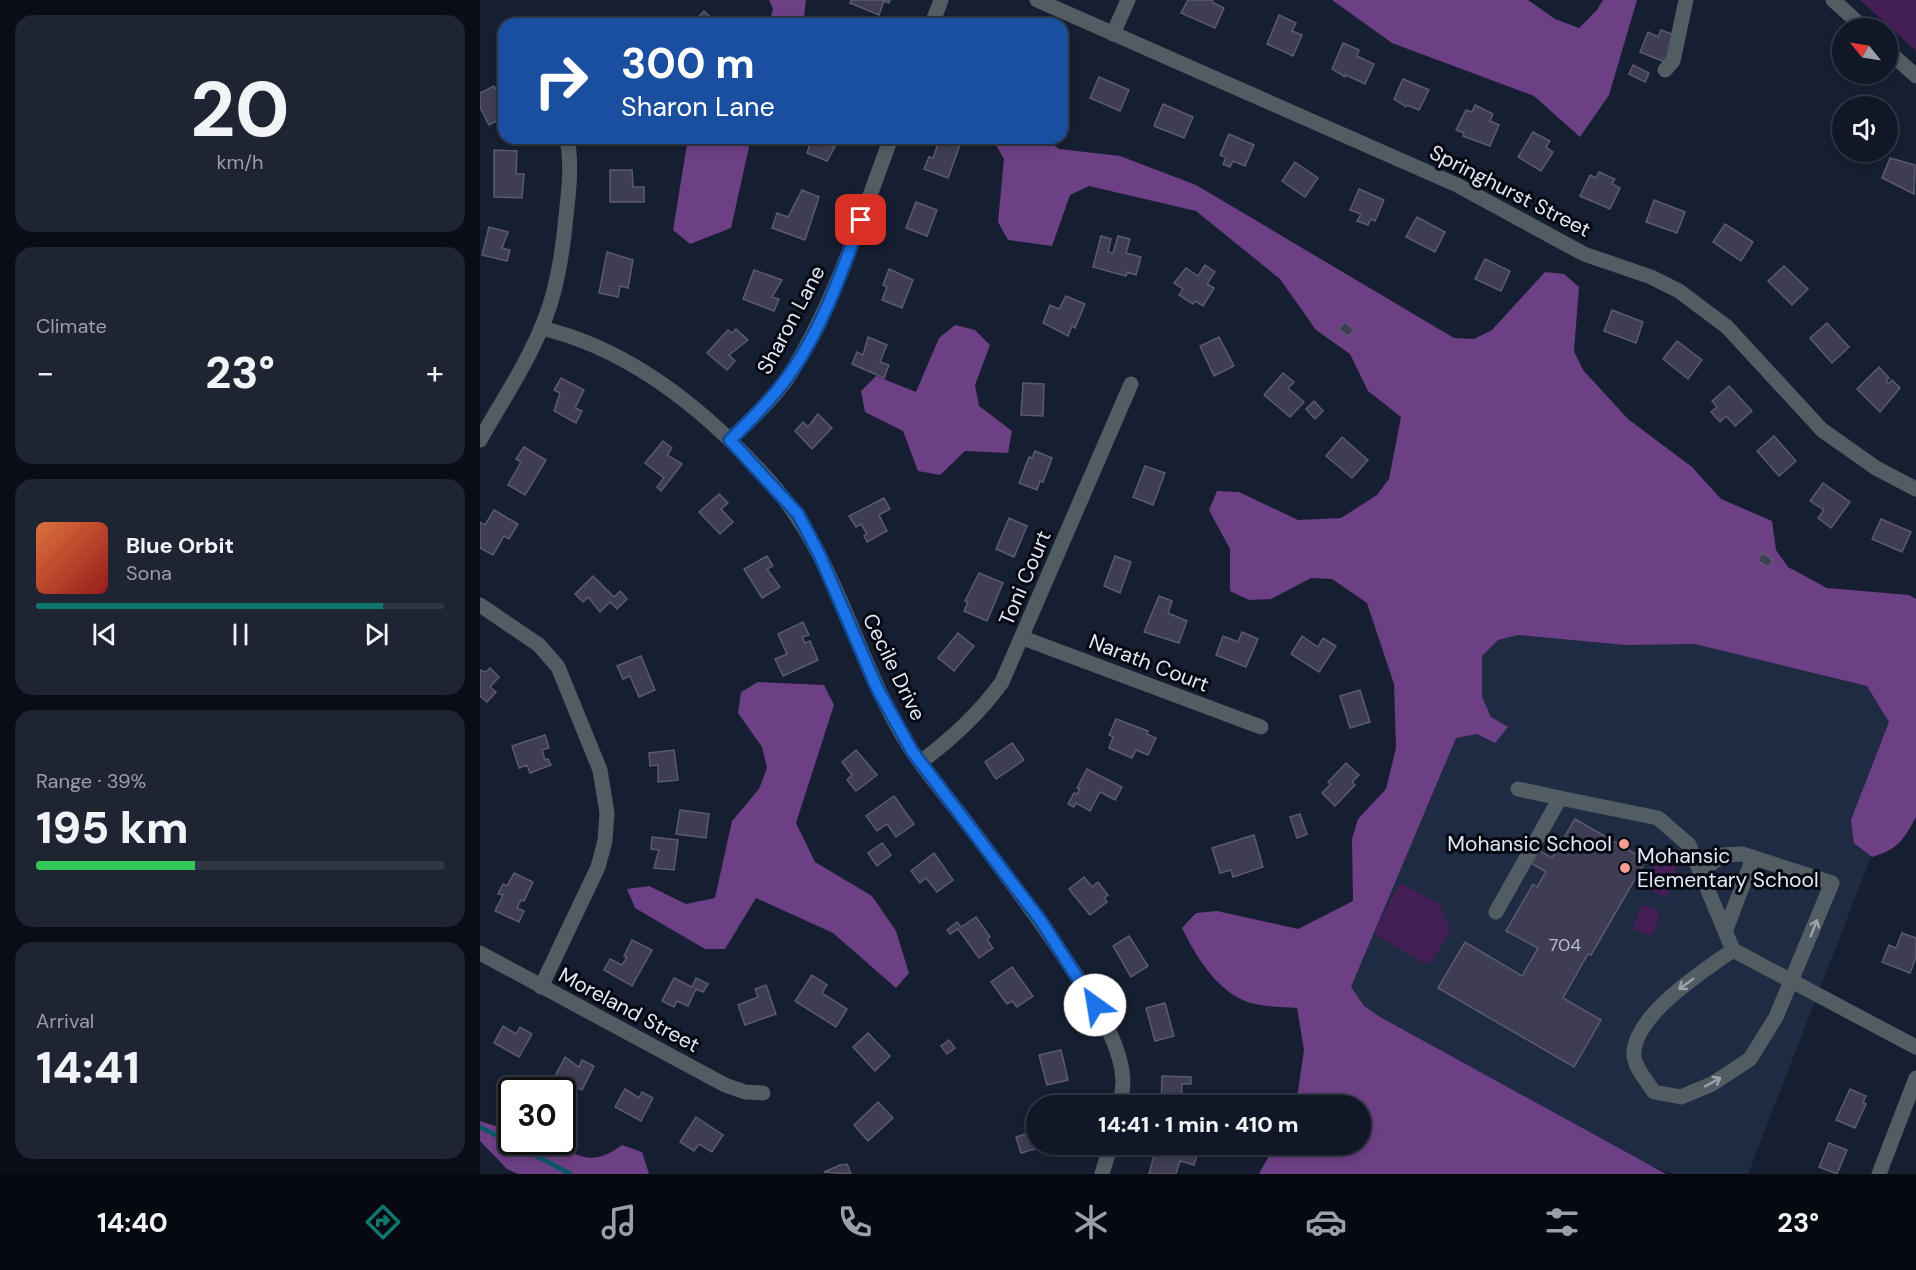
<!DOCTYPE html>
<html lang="en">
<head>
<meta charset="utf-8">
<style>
	:root { --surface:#101726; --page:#1e2432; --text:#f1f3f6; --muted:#9c9fa7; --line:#303643; --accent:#0f766e }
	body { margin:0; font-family:"DM Sans",sans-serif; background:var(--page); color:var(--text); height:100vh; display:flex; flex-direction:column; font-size:22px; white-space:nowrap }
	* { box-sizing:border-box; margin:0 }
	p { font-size:20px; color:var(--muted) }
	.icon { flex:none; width:33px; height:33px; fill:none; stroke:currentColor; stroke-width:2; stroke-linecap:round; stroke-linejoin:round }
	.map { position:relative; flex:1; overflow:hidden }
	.panel { display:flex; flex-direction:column; gap:15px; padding:15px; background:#090d15; width:480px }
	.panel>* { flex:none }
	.guide { position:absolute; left:18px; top:18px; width:570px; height:126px; border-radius:18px; box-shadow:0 3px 9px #0003,0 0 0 2px var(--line); background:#1a4fa0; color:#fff; overflow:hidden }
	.needle { width:39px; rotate:300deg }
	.buttons { position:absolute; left:1352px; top:18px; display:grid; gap:12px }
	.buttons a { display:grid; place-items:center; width:66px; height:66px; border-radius:50%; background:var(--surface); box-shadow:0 3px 9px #0003,0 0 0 2px var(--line); font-size:30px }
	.speed { position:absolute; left:18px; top:1077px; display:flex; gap:12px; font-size:30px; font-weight:700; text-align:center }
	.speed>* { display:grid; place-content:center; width:78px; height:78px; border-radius:50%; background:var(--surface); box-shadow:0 3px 9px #0003,0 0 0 2px var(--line); line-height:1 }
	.speed .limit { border:3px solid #111; border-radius:9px; background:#fff; color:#111 }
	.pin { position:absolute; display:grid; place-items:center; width:51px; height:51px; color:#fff; margin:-26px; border-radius:12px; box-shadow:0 3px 9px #0006 }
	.me { position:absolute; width:66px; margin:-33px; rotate:328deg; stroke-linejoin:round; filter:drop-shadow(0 0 4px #0008) }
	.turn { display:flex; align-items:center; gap:21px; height:126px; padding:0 24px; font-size:27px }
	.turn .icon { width:78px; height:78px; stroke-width:2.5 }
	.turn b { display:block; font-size:42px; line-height:51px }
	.big { font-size:45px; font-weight:800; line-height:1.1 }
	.panel .widget { flex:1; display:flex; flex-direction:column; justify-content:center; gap:9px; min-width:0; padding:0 21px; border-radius:18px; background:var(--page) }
	.panel .dial { align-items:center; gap:0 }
	.dial b { font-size:78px; line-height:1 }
	.song { display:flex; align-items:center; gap:18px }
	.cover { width:72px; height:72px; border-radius:9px; background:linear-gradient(135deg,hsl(20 70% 55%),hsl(0 70% 35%)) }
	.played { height:6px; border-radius:3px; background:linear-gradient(90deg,var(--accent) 85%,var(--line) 85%) }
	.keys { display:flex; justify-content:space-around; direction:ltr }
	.heat { display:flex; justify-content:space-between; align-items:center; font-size:33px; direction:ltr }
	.charge { height:9px; border-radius:4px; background:linear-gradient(90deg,#34c759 39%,var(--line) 0) }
	.trip { position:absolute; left:546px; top:1095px; width:345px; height:60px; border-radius:30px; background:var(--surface); box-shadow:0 3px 9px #0003,0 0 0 2px var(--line); font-weight:800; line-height:60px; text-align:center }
	.tab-bar { display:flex; height:96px; justify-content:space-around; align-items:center; background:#06090f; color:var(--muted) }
	.tab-bar .icon { width:42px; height:42px }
	.tab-bar .current { color:var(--accent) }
	.tab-bar b { font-size:27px; color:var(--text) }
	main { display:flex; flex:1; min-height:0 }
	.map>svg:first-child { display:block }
</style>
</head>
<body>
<main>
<section class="panel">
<div class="widget dial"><b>20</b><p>km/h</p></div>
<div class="widget"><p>Climate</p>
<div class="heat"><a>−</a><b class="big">23°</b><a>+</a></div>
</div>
<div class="widget">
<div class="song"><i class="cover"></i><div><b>Blue Orbit</b><p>Sona</p></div></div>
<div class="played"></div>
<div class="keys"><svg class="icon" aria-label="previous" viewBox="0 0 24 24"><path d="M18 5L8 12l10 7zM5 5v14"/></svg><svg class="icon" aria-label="pause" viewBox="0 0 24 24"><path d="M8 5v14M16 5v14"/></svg><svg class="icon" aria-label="next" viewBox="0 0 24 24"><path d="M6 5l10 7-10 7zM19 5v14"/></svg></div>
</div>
<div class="widget"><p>Range · 39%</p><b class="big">195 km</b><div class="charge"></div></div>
<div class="widget"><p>Arrival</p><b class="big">14:41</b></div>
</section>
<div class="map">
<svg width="1436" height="1174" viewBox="0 0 1436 1174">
	<rect width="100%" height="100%" fill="#161f32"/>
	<polygon fill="#1f2b43" points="1010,602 1354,642 1436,741 1268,1174 1194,1174 1124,1149 853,995"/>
	<g fill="#441f55">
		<polygon points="1380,0 1436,0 1436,51"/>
		<polygon points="1183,854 1198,862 1189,894 1184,897 1169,889 1174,867"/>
		<polygon points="923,884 960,905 970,931 951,963 943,963 897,935 896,929 918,886"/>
		<polygon points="1166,905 1180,912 1174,934 1169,935 1153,929 1160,907"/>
	</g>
	<g fill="#6d3f84">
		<polygon points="289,0 326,0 323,24 289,24 293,9"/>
		<polygon points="852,0 1048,0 1075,19 1099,28 1117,10 1123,0 1157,0 1129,95 1100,137 1054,96 912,43"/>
		<polygon points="208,138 271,138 251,228 210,244 193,230"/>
		<path d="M512,138H563L579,149L640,156L716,185L974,338L994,339L1012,330L1065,272L1084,274L1099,287L1094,351L1103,370L1148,419L1212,467L1241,499L1292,521L1296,550L1308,567L1347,588L1429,595L1436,599V817C1423,841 1418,849 1392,857L1374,843L1371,820L1409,722L1387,686L1215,644L1146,645L1038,635L1018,640L1002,656V697L1011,717L1028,727L1015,743L997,734L976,738L871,987L884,1006L900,1017L1186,1174H779L795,1145L880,1144V1106L816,1105L824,1050L817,1008C803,1007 788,1007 775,1004C739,996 717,958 702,928L716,913L737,911L818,929L873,901L872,839L878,819L906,789L916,748L914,684L887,603L852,579L831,578L791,599L769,600L750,591V549L729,510L737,491L759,492L818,520L861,518L897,495L909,479L921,417L888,391L870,354L836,330L800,279L716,211L609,186L590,195L572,246L528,240L518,222L524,159Z"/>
		<polygon points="475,325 495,330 510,345 495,385 499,406 532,431 528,453 485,451 460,475 438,471 423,431 385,412 381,391 396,376 436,392 459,338"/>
		<polygon points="278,682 344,685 354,705 316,823 335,862 392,896 416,931 429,973 416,988 353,933 276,898 245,949 225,949 155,908 147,889 169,886 206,904 235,898 252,821 279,789 287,768 282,747 258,713 261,692"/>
		<path d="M0,1121L31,1131L32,1142C41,1142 51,1140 60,1142C96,1147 104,1173 142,1145L162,1152L169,1174H38L27,1169L0,1141Z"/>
	</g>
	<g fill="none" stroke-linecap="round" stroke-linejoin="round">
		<polyline stroke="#085865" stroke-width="4.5" points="0,1127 91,1174"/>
	</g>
	<g fill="#3f3d54" stroke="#5b5971" stroke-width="1.5">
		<polygon points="371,0 410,0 409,3 404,1 399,15 370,3"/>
		<polygon points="708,0 733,0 732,2 744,8 735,28 701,13"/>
		<polygon points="224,11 238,24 212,24"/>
		<polygon points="799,15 816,23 812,31 822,35 813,56 787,44"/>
		<polygon points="1181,30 1197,36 1185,62 1160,52 1168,32 1178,37"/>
		<polygon points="863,43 879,50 877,56 894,64 885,84 866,75 865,77 852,69"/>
		<polygon points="1153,65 1169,73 1165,82 1149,74"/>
		<polygon points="619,77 649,90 640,111 610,98"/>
		<polygon points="923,79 949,90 939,110 927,105 926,107 914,99"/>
		<polygon points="14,86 24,104 24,117 9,125 0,107 0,93"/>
		<polygon points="683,104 713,117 704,138 674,126"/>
		<polygon points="995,105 1013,114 1010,121 1019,125 1010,146 983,136 984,133 976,130 986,110 992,112"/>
		<polygon points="1053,132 1070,141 1066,147 1073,152 1061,171 1038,157"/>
		<polygon points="749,134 774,145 765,166 753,161 750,167 743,164 746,158 740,155"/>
		<polygon points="332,138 355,138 352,146 355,147 347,161 327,153"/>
		<polygon points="460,138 481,142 468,178 444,169 449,157 453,158"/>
		<polygon points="14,150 37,151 36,174 44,174 42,198 14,197"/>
		<polygon points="1410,158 1435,165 1434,194 1402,178"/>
		<polygon points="815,162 838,178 825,197 802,181"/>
		<polygon points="130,170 152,170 153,187 164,187 164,202 130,202"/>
		<polygon points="1119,172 1135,179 1132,184 1140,188 1130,209 1100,196 1110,175 1116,178"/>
		<polygon points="879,189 904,200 895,221 891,219 888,225 877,221 881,214 870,210"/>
		<polygon points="322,190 339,197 325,240 292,228 297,213 308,217"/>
		<polygon points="1174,200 1205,212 1197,233 1166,222"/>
		<polygon points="436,202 457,210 447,236 426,228"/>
		<polygon points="937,217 965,232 955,252 926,237"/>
		<polygon points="1245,224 1273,242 1261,261 1233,242"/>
		<polygon points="9,227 28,232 22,248 30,250 27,261 2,255"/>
		<polygon points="621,236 631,239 628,252 633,253 638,236 650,239 646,253 661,257 656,275 647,272 646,276 613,267"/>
		<polygon points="127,252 153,260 148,288 140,286 138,297 119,293"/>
		<polygon points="1005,259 1030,271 1021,291 995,279"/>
		<polygon points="725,265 735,272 727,284 734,288 723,306 715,301 713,304 699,295 703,289 694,283 706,268 718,276"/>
		<polygon points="1304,266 1328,289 1312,305 1288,281"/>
		<polygon points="409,269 433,280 422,308 402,300 407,287 403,285"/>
		<polygon points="274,270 302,280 292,297 299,299 294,311 263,299"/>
		<polygon points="586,296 605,304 595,328 592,326 588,336 563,323 570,305 579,309"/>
		<polygon points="1132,310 1163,322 1156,343 1124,331"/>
		<polygon points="865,322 874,330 868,336 859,329"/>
		<polygon points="1347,323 1369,347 1352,363 1330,338"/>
		<polygon points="256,329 268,340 249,355 255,361 247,370 227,353 248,330 252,333"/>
		<polygon points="388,337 407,345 400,362 409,365 404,378 372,364 377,352 383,355"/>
		<polygon points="739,337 754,366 734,376 720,346"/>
		<polygon points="1197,341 1222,360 1208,379 1183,359"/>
		<polygon points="1399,367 1409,378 1406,381 1408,384 1412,380 1420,388 1400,412 1377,389"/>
		<polygon points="803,373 814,382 808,388 824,402 810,417 784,395"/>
		<polygon points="81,378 104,390 95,408 102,411 96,423 74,411 80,393 74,390"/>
		<polygon points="543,383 564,384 563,416 541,415"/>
		<polygon points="1249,386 1272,411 1255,426 1246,416 1240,422 1231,412 1237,407 1232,401"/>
		<polygon points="834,401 843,411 835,419 826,409"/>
		<polygon points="338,414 352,428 332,449 315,431 323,422 328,427"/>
		<polygon points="1294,436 1316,461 1299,476 1277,451"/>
		<polygon points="862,437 888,460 872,478 846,456"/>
		<polygon points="183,441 192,448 187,455 202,464 181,491 177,487 184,478 165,463"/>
		<polygon points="44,447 66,460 45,495 28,485 41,462 36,459"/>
		<polygon points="555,451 572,458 563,482 560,481 557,490 539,483 549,457 552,458"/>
		<polygon points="665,466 685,473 673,505 653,497"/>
		<polygon points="1343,483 1370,502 1351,528 1338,518 1344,510 1330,501"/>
		<polygon points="239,494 248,503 241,509 253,522 240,534 219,512"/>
		<polygon points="404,498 410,509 399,515 407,531 387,542 384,536 387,534 381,524 376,527 369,516"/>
		<polygon points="14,510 38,524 29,539 24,536 13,555 0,548 0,522 5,525"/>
		<polygon points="529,518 547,526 534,557 516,549"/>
		<polygon points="1401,519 1431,532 1422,552 1392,539"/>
		<polygon points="1282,553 1293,560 1288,567 1278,561"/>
		<polygon points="287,556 293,566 287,569 300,587 282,598 264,569"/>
		<polygon points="635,556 651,562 640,593 624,586"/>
		<polygon points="499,573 523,583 507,621 484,611 488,602 485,601"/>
		<polygon points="113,576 134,597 140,591 147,599 137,609 130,602 120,612 108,597 103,602 95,594"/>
		<polygon points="679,596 692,601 688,613 707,621 699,643 664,632"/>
		<polygon points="323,622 329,635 322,637 325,643 330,641 338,660 303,676 295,659 307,654 298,634"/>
		<polygon points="762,632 778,639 766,667 736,655 743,636 758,642"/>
		<polygon points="478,633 494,646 474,671 458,658"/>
		<polygon points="822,636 838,647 843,638 856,646 839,672 811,654"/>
		<polygon points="161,656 175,690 159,697 150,676 143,679 137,666"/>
		<polygon points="10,668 19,677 10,687 16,692 7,702 0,696 0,670 6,672"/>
		<polygon points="880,690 890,722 870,728 860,696"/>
		<polygon points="636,719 668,731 667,734 676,738 668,755 656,750 652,758 629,748 633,737 629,735"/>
		<polygon points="65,735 69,748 62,750 65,760 68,759 71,765 50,773 47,765 39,768 32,746"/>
		<polygon points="532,743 544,760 516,779 505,762"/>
		<polygon points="194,750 198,780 178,782 178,765 170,766 169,753"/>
		<polygon points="376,750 397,775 376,791 367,780 372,775 362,762"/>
		<polygon points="866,763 879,775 872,782 875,785 855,806 842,793 851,784 848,782"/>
		<polygon points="607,769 642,787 635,800 620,792 610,811 596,803 594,807 588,804 594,793 597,794 600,789 597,788"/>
		<polygon points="414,796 434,824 416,837 407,824 397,831 386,816"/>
		<polygon points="200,810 229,814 226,838 196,834"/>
		<polygon points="820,814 827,834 817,838 810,817"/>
		<polygon points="1095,819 1166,860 1111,955 1108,954 1083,998 1121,1020 1094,1067 958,988 985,942 1042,976 1058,948 1026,931 1053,884 1057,887 1066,872 1051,863 1058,850 1072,858"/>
		<polygon points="774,835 783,867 753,877 751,870 740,873 732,848"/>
		<polygon points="172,837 198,840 194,870 174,868 179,850 171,849"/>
		<polygon points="402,843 411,855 397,866 388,853"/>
		<polygon points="454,853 473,880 457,892 446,878 440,883 431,871"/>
		<polygon points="34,873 53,882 44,901 41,900 37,908 44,911 39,922 15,911 23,895 18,894 23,884 27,886"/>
		<polygon points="604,877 612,887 618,882 628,895 624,898 627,902 610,915 589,889"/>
		<polygon points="496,917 510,937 507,940 513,948 499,958 478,929 470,934 467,930 477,922 481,927"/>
		<polygon points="1422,933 1436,938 1436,957 1430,973 1402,962 1409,945 1416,948"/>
		<polygon points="649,936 668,966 651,977 633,946"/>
		<polygon points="152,940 172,950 152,986 124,970 130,959 142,965 147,957 144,956"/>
		<polygon points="532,967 553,996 537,1007 532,1001 527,1004 511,982"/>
		<polygon points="332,975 347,985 342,993 367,1009 356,1027 315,1001"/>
		<polygon points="194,978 212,987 216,978 228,984 223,992 216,989 208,1006 197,1001 194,1007 182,1001"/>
		<polygon points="286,985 296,1014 265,1025 258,1005 278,997 275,989"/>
		<polygon points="685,1003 694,1036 675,1041 666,1008"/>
		<polygon points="23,1026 36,1034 40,1027 52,1034 39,1057 14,1043"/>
		<polygon points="388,1033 410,1056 395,1071 373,1047"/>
		<polygon points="469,1040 475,1048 467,1054 461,1046"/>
		<polygon points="581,1050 588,1080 567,1085 559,1055"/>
		<polygon points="85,1057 99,1067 102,1060 114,1066 102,1090 75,1076"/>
		<polygon points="682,1076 711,1077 711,1084 702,1084 701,1106 681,1106"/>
		<polygon points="145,1089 159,1098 162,1092 173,1098 161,1121 135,1107"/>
		<polygon points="1370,1089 1386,1096 1383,1102 1386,1104 1375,1128 1356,1120"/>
		<polygon points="398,1102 413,1118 388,1141 374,1125"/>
		<polygon points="216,1117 243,1135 232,1152 219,1144 214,1151 200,1142"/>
		<polygon points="555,1131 556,1144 579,1144 576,1154 558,1148 541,1153 536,1137"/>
		<polygon points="1349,1143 1367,1150 1357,1174 1339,1167"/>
		<polygon points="677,1144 717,1155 714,1165 700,1161 696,1174 669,1174"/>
		<polygon points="367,1164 371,1174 344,1172 360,1165"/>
	</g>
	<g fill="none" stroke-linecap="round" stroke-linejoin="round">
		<g stroke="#525c63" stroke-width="15">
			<polyline points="557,0 977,185 1104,254 1171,277 1199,291 1247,327 1342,430 1396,468 1436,489"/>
			<polyline points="1353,0 1384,28"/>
			<polyline points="452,24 461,0"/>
			<polyline points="633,34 648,0"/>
			<polyline points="1407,50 1436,76"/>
			<polyline points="1185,70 1193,61 1206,0"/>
			<path d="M61,328C152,349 231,415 292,484C359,560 377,667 432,751C448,775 467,797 484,819C523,871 561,921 596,975C615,1006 641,1042 643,1080C643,1088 641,1098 640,1106"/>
			<path d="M0,440C22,401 49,361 65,319C78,286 83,250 86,216C89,190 92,163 87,138"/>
			<path d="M250,440C271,419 295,398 311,373C356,300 381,218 411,138"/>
			<polyline points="0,605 59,645 78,667 120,770 127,813 125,841 118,867 61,987"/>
			<polyline points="543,638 781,727"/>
			<path d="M441,762C472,738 499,714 522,682L651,384"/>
			<polyline points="1038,789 1080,798"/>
			<path d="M1220,872L1243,855L1262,854L1352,883L1296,1017L1270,1059L1232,1084L1201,1097L1174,1092C1167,1081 1152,1065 1154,1051C1158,1012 1224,971 1253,950"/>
			<polyline points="1016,912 1080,798 1178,818 1209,845 1253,950 1436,1047"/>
			<polyline points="1245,932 1273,858"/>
			<polyline points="0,953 245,1085 265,1092 283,1093"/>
			<polyline points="622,1174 631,1144"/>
			<polyline points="1399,1174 1436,1078"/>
		</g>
	</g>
	<defs><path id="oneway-shaft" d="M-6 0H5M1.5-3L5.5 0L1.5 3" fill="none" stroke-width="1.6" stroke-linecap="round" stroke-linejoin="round" transform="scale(1.5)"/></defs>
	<g stroke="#9aa2ac">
		<use href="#oneway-shaft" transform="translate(1334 928) rotate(-68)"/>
		<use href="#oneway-shaft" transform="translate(1206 984) rotate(144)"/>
		<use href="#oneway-shaft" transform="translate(1233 1082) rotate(-29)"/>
	</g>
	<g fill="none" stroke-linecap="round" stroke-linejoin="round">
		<g stroke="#114b97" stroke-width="15">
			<path id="route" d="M381,220C362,272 342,329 309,375C292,399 271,420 250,440L318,514L340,556L397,688L432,751L561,921L615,1005"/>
		</g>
		<use href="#route" stroke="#1a73e8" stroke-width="10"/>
	</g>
	<g fill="#f59c90" stroke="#060911" stroke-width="2">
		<circle cx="1144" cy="844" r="6"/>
		<circle cx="1145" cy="868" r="6"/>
	</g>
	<g text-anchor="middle" stroke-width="6" stroke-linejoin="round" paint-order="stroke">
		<g font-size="18" fill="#b8bdcd">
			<text x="1085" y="951">704</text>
		</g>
		<g font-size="21" fill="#e1e8f5" stroke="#060911">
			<text transform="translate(1030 191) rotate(27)" y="7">Springhurst Street</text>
			<text transform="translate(311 320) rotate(-62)" y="7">Sharon Lane</text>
			<text transform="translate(545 578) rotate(-67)" y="7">Toni Court</text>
			<text transform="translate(669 663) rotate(21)" y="7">Narath Court</text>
			<text transform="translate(414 667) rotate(64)" y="7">Cecile Drive</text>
			<text transform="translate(149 1010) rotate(28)" y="7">Moreland Street</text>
		</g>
		<g font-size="21" fill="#e1e8f5" stroke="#060911" text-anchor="end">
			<text x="1132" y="851">Mohansic School</text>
			<text x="1157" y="863" text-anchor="start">Mohansic<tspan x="1157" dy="24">Elementary School</tspan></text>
		</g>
	</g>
</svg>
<div class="buttons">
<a><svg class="needle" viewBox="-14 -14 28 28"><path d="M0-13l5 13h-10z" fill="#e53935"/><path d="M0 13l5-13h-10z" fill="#9c9fa7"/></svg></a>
<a><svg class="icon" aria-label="sound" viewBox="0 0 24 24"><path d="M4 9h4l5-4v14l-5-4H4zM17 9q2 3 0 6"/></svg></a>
</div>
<div class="speed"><div class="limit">30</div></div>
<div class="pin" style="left:381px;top:220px;background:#d93025"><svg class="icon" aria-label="arrive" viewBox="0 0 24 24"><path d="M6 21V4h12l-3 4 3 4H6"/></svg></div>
<svg class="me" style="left:615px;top:1005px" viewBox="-20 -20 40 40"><circle r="19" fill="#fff"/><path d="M0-13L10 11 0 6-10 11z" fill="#1a73e8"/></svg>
<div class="trip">14:41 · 1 min · 410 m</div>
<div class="guide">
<div class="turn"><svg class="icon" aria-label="right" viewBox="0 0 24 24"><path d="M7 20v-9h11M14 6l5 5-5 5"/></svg><div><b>300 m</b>Sharon Lane</div></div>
</div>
</div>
</main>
<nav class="tab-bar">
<b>14:40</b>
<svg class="icon current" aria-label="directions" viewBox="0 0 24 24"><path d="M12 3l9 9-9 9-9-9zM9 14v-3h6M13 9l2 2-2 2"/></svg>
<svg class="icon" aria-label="music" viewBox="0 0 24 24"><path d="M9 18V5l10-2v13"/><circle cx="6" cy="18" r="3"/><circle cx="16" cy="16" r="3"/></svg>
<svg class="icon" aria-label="phone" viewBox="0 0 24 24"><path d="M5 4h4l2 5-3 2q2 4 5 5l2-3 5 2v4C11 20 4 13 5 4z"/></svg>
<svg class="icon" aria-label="climate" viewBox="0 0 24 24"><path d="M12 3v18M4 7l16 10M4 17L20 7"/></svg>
<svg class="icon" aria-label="car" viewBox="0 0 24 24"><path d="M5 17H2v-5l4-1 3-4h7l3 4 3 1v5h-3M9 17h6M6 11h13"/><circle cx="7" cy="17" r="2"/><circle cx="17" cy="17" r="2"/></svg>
<svg class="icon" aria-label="filters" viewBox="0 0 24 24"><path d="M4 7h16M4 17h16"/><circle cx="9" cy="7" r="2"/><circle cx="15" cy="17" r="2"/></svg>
<b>23°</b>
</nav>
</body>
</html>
